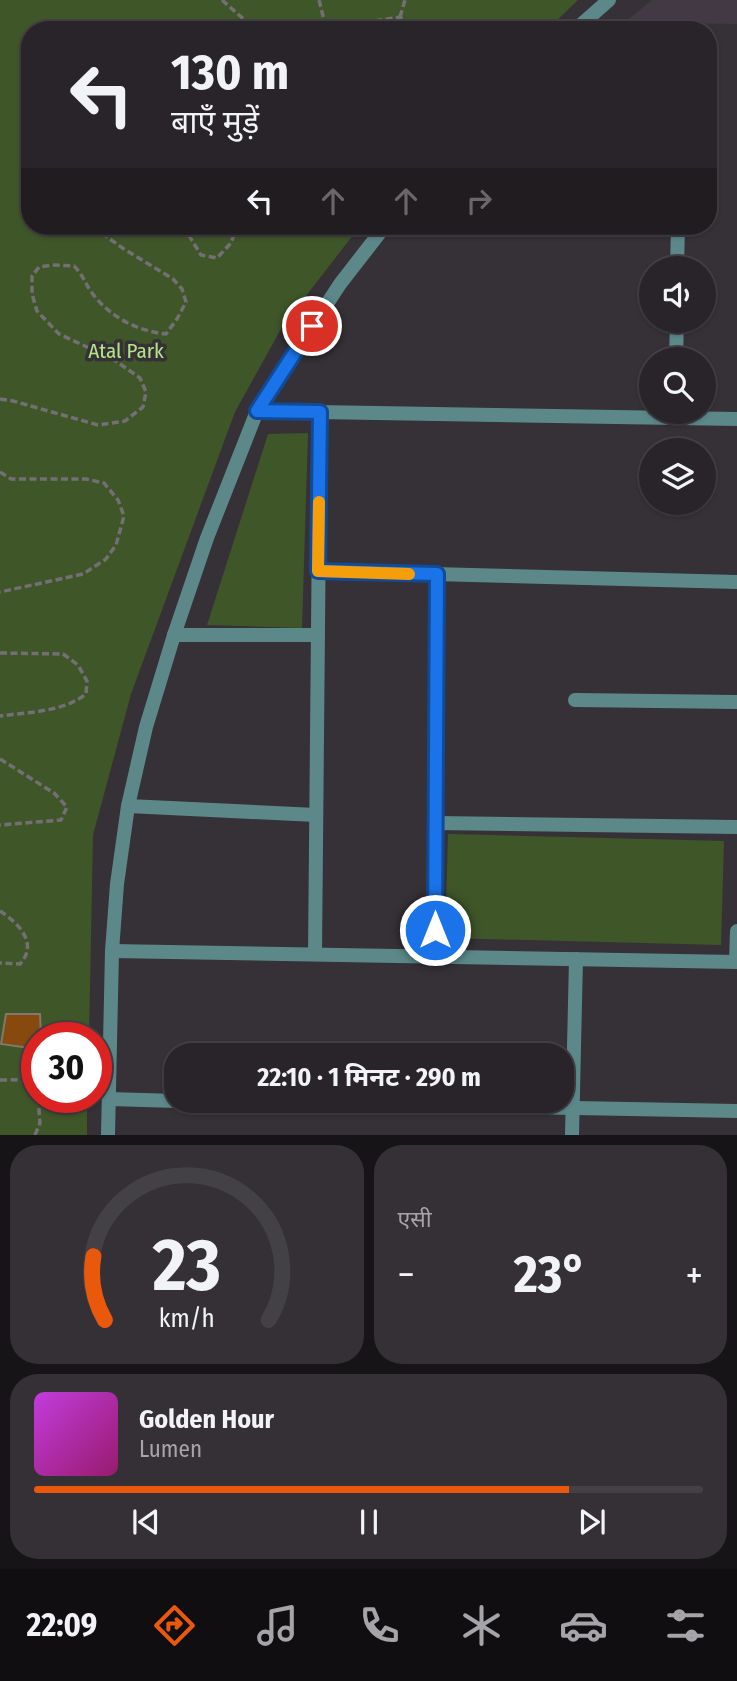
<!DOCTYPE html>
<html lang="hi">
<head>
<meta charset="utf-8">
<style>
	:root { --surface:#282429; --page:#343035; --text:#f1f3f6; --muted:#a5a4a8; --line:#444146; --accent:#ea580c }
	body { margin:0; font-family:"Fira Sans Condensed","Noto Sans Devanagari",sans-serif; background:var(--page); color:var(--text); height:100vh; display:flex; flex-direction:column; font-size:26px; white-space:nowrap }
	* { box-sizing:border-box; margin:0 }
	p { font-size:23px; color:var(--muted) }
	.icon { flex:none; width:38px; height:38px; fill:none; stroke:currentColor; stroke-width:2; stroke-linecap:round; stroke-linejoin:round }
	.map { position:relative; height:1135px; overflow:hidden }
	.details { display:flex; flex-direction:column; gap:10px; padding:10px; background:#161417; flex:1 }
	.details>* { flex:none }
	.guide { position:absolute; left:21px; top:21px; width:696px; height:214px; border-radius:28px; box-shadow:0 2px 5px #0004,0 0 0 2px var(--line); background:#282429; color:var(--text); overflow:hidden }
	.controls { position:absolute; left:639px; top:256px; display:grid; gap:14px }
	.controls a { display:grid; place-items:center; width:77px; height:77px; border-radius:50%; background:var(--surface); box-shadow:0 2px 5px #0004,0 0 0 2px var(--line); font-size:35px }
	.speed { position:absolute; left:21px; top:1022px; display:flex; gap:14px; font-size:35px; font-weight:700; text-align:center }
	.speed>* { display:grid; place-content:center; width:91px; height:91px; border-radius:50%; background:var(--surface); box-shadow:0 2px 5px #0004,0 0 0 2px var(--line); line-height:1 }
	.speed .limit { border:10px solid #d22; background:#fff; color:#111 }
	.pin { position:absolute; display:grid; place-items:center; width:60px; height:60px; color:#fff; margin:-30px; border:4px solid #fff; border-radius:50%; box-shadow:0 2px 7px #0007 }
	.me { position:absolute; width:77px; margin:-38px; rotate:0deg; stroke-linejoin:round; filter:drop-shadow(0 0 5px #0008) }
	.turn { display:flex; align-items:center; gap:24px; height:147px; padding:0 35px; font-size:32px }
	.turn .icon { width:91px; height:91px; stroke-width:2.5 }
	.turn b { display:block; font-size:49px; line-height:60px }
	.lanes { display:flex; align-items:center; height:66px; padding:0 35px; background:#0003; justify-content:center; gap:35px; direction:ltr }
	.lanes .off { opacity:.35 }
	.big { font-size:52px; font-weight:700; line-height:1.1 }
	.details .widget { flex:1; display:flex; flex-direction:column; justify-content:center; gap:10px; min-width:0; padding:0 24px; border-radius:28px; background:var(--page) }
	.details .dial { align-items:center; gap:0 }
	.dial svg { height:182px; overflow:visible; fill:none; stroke:var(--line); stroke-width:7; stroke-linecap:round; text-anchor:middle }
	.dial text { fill:var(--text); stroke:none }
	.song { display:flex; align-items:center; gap:21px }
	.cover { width:84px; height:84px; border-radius:10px; background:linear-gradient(135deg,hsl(290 70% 55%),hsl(320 70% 35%)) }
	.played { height:7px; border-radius:4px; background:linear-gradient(90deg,var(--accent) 80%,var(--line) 80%) }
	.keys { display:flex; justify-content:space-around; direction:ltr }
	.heat { display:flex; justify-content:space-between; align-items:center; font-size:38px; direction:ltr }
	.details .tiles { flex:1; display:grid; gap:10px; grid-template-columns:1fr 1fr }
	.widget:last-child { grid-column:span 2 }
	.trip { position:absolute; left:164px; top:1043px; width:410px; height:70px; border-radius:28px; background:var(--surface); box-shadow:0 2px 5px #0004,0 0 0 2px var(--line); font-weight:700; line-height:70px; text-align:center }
	.tabs { display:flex; height:112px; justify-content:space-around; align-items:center; background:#100e10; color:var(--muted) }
	.tabs .icon { width:49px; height:49px }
	.tabs .on { color:var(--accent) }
	.tabs b { font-size:32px; color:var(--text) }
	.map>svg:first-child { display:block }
</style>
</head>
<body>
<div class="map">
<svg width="737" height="1135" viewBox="0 0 737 1135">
	<rect width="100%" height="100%" fill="#363037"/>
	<polygon fill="#433944" points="652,0 737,0 737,24 625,22"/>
	<g fill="#3f5629">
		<polygon points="0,0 578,0 547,30 30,30 30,226 360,226 282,327 235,412 131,694 93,835 89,1038 37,1038 37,1097 87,1097 87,1135 0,1135"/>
		<polygon points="308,433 302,628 207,625 268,434"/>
		<polygon points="448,834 724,841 721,945 445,938"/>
	</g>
	<polygon fill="#87490d" stroke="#817871" stroke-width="2" points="6,1014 40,1014 41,1038 37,1038 37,1049 1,1044"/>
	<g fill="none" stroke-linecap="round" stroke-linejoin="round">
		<g stroke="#746f75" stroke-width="3.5" stroke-dasharray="7 3.5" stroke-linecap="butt">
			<polyline points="222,0 256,30"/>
			<polyline points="319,0 326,28"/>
			<polyline points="400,17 405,0"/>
			<polyline points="324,30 326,28 400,17 415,30"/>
			<polyline points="183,226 201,255 217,258 231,243 237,226"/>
			<path d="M0,399L13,401L98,425L125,421L143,407L146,392L140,378L113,359L59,334L37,311L32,294V276L39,267L52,265L74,266C84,276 84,282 92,293C110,317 137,331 166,334L177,319L186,302L182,289L173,279L124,249L107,237L106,226"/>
			<polyline points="0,472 11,479 86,479 104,483 118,500 124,516 116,545 106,559 83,574 0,592"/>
			<path d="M0,653L63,654L78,665L87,681L86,694C63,712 29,712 0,716"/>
			<polyline points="0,759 54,793 67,807 61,820 0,825"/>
			<path d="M0,911C18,923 39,943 20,964L0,963"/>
			<path d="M0,1080C15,1080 30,1077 37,1093"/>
			<polyline points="35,1135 40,1123 38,1097"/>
		</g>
		<g stroke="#5c888a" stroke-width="14">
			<polyline points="575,30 609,0"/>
			<polyline points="677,268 678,226"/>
			<polyline points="676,359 677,320"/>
			<polyline points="257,411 737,419"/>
			<polyline points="318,571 737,582"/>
			<polyline points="174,635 318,635"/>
			<polyline points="575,700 737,702"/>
			<polyline points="128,806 316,815"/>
			<polyline points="435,823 737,827"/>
			<polyline points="112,951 737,962"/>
			<polyline points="315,954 320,412"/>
			<polyline points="434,957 437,574"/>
			<polyline points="736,962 737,931"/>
			<polyline points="109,1099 177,1101"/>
			<polyline points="190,1101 737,1111"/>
			<polyline points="108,1135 112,951 117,884 128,806 146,727 174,635 207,538 257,411 340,284 385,226"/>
			<polyline points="572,1135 576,959"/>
		</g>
	</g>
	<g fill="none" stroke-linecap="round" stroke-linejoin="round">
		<g stroke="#114b97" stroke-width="18">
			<polyline id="route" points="312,326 257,411 320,412 318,571 437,574 435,930"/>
		</g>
		<use href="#route" stroke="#1a73e8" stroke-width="12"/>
		<polyline stroke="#f59e0b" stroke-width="12" points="319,502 318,571 409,574"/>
	</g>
	<g text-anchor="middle" stroke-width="7" stroke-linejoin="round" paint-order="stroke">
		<g font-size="21" fill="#b2e583" stroke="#363037">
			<text x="126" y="358">Atal Park</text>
		</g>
	</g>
</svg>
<div class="controls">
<a><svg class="icon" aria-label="sound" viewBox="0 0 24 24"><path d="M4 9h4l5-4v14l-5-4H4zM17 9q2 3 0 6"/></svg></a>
<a><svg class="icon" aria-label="search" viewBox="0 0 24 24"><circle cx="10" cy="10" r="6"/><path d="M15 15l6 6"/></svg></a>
<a><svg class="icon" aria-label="layers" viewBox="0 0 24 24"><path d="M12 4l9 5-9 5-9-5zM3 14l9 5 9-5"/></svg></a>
</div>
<div class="speed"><div class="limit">30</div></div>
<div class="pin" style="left:312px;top:326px;background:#d93025"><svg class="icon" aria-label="arrive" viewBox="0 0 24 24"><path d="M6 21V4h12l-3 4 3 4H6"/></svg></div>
<svg class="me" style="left:435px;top:930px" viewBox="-20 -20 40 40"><circle r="17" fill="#1a73e8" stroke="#fff" stroke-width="3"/><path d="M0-11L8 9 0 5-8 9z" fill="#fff"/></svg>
<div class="trip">22:10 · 1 मिनट · 290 m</div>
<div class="guide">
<div class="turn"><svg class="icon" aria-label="left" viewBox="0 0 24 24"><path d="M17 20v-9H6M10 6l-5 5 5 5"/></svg><div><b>130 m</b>बाएँ मुड़ें</div></div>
<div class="lanes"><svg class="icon" aria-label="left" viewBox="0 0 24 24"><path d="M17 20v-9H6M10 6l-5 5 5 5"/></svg><svg class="icon off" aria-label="ahead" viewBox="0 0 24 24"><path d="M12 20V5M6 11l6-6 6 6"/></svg><svg class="icon off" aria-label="ahead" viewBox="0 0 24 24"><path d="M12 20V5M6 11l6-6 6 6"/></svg><svg class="icon off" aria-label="right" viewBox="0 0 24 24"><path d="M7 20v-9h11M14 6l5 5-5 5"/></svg></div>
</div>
</div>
<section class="details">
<div class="tiles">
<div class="widget dial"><svg viewBox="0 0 100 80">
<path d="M14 69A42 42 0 1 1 86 69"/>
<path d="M14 69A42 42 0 0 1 9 41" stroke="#ea580c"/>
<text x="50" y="56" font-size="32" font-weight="700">23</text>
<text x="50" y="72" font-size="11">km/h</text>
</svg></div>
<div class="widget"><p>एसी</p>
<div class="heat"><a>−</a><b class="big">23°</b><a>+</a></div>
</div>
<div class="widget">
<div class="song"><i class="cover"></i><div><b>Golden Hour</b><p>Lumen</p></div></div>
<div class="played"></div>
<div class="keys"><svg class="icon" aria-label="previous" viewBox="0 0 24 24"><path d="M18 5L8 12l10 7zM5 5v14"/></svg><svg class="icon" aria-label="pause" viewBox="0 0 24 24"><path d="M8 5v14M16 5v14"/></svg><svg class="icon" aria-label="next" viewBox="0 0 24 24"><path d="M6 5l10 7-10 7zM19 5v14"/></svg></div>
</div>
</div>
</section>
<nav class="tabs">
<b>22:09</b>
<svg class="icon on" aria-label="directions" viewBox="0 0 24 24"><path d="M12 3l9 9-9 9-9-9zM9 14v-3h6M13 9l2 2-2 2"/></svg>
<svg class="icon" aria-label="music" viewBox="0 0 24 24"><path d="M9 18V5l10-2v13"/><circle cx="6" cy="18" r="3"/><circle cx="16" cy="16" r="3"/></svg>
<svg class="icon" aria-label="phone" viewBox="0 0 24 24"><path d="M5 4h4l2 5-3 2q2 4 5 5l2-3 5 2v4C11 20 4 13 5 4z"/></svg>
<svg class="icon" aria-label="climate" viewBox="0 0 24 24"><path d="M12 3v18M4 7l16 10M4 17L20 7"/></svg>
<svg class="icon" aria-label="car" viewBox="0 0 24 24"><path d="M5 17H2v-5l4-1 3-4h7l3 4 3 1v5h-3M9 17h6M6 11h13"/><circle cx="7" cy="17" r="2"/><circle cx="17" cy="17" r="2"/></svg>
<svg class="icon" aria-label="filters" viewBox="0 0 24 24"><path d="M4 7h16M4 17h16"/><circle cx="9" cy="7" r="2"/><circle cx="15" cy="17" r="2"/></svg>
</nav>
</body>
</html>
